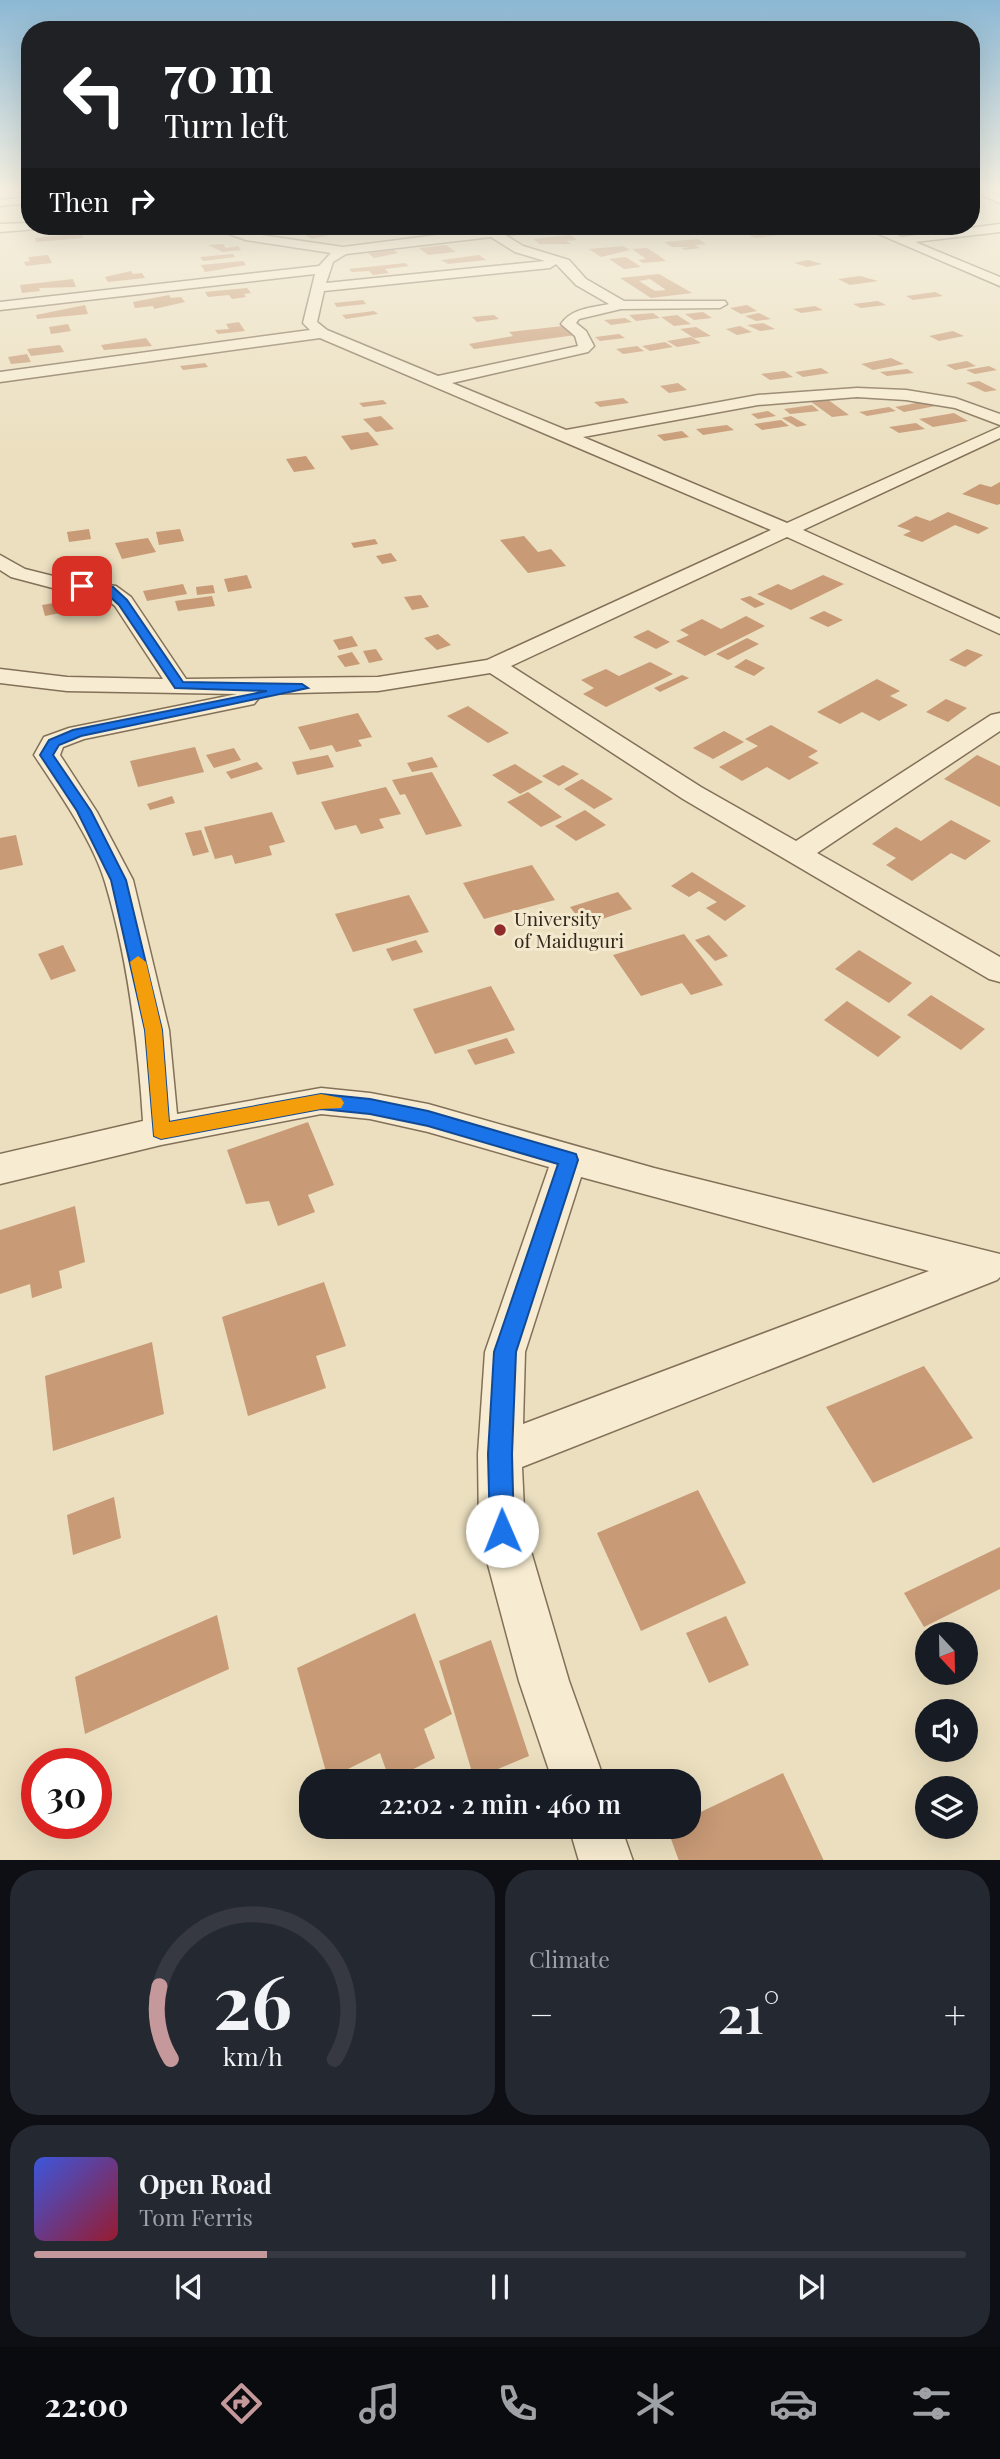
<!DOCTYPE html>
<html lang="en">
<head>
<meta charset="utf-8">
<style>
	:root { --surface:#171b24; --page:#242831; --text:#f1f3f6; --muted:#9ea1a6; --line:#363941; --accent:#c5999b }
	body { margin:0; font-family:"Playfair Display",serif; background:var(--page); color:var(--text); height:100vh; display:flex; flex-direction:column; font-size:26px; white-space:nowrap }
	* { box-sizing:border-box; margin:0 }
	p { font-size:23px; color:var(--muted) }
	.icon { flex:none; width:38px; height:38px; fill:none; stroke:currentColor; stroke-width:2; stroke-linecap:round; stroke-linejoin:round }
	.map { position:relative; height:1860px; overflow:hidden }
	.sheet { display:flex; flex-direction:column; gap:10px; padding:10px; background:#0d0f14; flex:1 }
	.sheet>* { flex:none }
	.guide { position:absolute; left:21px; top:21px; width:959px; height:214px; border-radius:28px; box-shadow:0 7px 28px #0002; background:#202124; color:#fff; overflow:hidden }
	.needle { width:46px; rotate:158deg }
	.fabs { position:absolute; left:915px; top:1622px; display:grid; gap:14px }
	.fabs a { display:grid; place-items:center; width:63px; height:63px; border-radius:50%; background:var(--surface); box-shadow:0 7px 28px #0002; font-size:35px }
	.speed { position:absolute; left:21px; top:1748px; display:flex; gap:14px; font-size:35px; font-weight:700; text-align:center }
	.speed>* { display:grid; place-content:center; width:91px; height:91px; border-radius:50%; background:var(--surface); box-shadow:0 7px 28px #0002; line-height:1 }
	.speed .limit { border:10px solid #d22; background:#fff; color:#111 }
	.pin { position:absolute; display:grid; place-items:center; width:60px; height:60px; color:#fff; margin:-30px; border-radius:14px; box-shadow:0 4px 10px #0006 }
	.me { position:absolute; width:77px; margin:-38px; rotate:359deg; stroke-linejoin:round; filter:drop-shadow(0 0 5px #0008) }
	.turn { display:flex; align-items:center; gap:24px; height:147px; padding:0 28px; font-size:32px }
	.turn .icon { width:91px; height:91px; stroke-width:2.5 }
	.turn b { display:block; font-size:49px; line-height:60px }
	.then { display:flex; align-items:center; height:66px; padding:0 28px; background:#0003; gap:14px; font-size:26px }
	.big { font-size:52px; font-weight:600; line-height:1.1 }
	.sheet .widget { flex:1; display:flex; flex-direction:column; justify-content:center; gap:10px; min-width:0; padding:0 24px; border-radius:28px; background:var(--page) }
	.sheet .dial { align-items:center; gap:0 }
	.dial svg { height:182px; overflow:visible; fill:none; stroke:var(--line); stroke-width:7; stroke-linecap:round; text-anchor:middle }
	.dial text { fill:var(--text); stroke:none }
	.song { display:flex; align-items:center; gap:21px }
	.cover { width:84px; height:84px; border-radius:10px; background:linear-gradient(135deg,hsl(230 70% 55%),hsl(350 70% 35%)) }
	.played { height:7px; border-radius:4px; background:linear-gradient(90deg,var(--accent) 25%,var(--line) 25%) }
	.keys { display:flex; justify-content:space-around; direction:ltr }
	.heat { display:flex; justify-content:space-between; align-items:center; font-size:38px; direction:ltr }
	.sheet .tiles { flex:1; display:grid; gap:10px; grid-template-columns:1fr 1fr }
	.widget:last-child { grid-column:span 2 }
	.trip { position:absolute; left:299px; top:1769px; width:402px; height:70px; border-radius:28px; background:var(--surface); box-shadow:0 7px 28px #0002; font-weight:600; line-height:70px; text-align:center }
	.tabs { display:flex; height:112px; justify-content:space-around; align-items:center; background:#090b0e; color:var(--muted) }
	.tabs .icon { width:49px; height:49px }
	.tabs .active { color:var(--accent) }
	.tabs b { font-size:32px; color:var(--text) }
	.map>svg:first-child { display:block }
</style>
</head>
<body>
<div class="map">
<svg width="1000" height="1861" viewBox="0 0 1000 1861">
	<rect width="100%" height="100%" fill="#ebdfbf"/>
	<g fill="#c89a76" fill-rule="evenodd">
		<polygon points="154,226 180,226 180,228 133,232 131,228"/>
		<polygon points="653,226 676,226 681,228 656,233 643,227"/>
		<polygon points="711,226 719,231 700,233 688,228"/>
		<polygon points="344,227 349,231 312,239 298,231"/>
		<polygon points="778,230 787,234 755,238 744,232"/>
		<polygon points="81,233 83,238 36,242 35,238"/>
		<polygon points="570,235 577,240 566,241 572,244 540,244 533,239"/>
		<polygon points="698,239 706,244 695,245 700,248 685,250 681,248 691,247 672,247 664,242"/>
		<polygon points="223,244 226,248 238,246 241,250 223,252 208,245"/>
		<polygon points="446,245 456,252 428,255 419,248"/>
		<polygon points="623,246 630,250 601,257 589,249"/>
		<polygon points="647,248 658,255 666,261 643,263 638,260 646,259 632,249"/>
		<polygon points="394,250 398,253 374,258 368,253"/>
		<polygon points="233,254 235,257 203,261 200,257"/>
		<polygon points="48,255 52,263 26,266 24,262 30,261 28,257"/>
		<polygon points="479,255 486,260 448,264 441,260"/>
		<polygon points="626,257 641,267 624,269 609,259"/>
		<polygon points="808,260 822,264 807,267 794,263"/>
		<polygon points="243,261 246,265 205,272 201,265"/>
		<polygon points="405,263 409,266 385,269 389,273 373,275 369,271 352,272 349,269"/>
		<polygon points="131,271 133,274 142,273 145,278 108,282 105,277"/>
		<path d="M659,274L692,293L651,298L620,278ZM650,279L666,290L655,291L639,281Z"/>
		<polygon points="860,276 878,281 850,285 838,279"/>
		<polygon points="73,279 76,287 39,288 40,291 22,293 20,285"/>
		<polygon points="247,288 251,293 244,294 246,297 232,299 229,295 208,297 205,292"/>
		<polygon points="935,292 943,296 913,300 906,296"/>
		<polygon points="169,295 171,298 181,297 185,302 154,309 153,306 135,308 133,302"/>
		<polygon points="363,300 366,304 337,307 334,303"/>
		<polygon points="878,301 886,305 861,308 853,304"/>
		<polygon points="85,305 88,314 37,319 36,315"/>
		<polygon points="747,305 757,311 741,314 730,308"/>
		<polygon points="815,306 823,310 801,313 793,309"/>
		<polygon points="374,311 378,314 346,319 342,315"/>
		<polygon points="703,312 712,318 694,320 685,314"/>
		<polygon points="653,313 660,318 636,321 629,315"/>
		<polygon points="759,313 771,319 756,321 745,316"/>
		<polygon points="494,315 499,319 477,322 472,317"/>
		<polygon points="677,315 691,324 674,326 661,317"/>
		<polygon points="625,318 632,322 611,325 604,320"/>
		<polygon points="239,322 245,331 218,334 215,330 229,329 226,324"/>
		<polygon points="763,323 775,329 760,331 747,325"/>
		<polygon points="68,324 71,331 51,334 49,327"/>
		<polygon points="563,326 576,335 474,349 469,344 513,336 509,332"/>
		<polygon points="740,326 752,332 737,335 726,329"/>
		<polygon points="696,327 711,336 694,338 680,329"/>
		<polygon points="953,331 964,336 939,341 929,336"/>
		<polygon points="619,334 625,338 600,341 595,337"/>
		<polygon points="691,337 701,343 677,347 667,341"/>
		<polygon points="146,338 152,346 104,350 101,345"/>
		<polygon points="665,342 673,347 650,351 642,346"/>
		<polygon points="60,345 64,352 31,356 27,349"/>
		<polygon points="637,346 644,351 623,354 616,349"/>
		<polygon points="27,354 31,362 11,364 8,357"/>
		<polygon points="891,358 904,364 873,370 861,364"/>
		<polygon points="967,361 976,366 955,370 946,365"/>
		<polygon points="205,363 208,367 183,370 180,366"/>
		<polygon points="989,366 997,370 975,374 966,370"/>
		<polygon points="821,368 829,373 803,377 795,372"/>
		<polygon points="907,369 914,373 887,376 880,372"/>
		<polygon points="784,371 793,377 770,380 761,374"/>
		<polygon points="979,381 997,390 985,392 966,383"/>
		<polygon points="678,383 687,390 669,393 660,386"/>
		<polygon points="623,398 629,403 600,407 594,402"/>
		<polygon points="827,399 849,415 832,417 810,401"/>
		<polygon points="383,400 387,404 363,407 359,403"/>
		<polygon points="927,401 936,406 904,412 895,407"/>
		<polygon points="812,405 819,411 790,414 784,409"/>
		<polygon points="889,407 896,411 867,416 859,412"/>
		<polygon points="768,411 776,416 758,419 751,414"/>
		<polygon points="954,413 968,421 933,427 919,419"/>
		<polygon points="381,416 394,429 376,432 363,419"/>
		<polygon points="791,416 807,425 797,427 782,418"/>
		<polygon points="781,420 789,426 762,430 754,424"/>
		<polygon points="916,423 925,429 899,433 889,427"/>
		<polygon points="727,425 734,430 703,435 696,429"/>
		<polygon points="682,431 689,437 664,441 657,435"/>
		<polygon points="368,432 379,445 351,450 341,436"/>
		<polygon points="306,456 315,469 294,472 286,459"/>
		<polygon points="1000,482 1000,504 997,505 962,494 980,484 991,487"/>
		<polygon points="948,512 989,528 978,534 955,525 922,542 903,535 911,531 897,526 916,516 930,521"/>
		<polygon points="89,529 91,539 69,542 67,532"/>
		<polygon points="180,529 184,541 159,545 156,532"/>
		<polygon points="524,536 538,552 551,549 566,566 528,573 500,540"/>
		<polygon points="148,538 156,552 122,559 115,543"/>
		<polygon points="375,539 378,544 354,548 351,543"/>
		<polygon points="391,553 397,561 382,564 376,556"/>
		<polygon points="103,563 106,572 74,577 70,569"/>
		<polygon points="247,575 252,588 228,592 224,579"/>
		<polygon points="823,575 844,584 791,610 757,594 778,584 791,590"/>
		<polygon points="183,584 187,594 147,601 143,591"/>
		<polygon points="213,585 215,593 197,595 196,587"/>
		<polygon points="421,595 429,607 412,610 404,597"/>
		<polygon points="212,596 215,606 178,611 175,601"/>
		<polygon points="750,596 765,604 755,608 740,599"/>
		<polygon points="71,600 75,610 45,616 42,605"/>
		<polygon points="824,611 843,620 828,627 809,618"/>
		<polygon points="746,616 765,626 705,656 676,641 689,635 680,630 702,619 721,629"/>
		<polygon points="648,630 670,642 656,649 633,637"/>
		<polygon points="438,634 451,645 437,650 424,638"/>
		<polygon points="352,636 358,646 339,650 333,640"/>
		<polygon points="747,638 759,644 728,660 716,654"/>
		<polygon points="376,649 383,660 369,663 363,651"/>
		<polygon points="967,649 983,655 965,667 949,660"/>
		<polygon points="352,652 360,664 345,667 337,656"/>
		<polygon points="746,659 765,668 754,676 734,667"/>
		<polygon points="650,662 673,674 606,707 583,694 594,688 581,680 606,669 619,676"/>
		<polygon points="682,675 689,678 660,692 654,688"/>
		<polygon points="877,679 900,691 890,696 908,705 879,721 862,712 840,724 817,712"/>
		<polygon points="946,699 967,708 948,722 926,712"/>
		<polygon points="468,706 509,733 488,743 447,716"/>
		<polygon points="358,713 372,737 358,740 362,746 336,752 332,745 310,750 298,727"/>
		<polygon points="771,725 818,751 808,757 819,763 789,780 767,767 742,781 719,767 758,746 745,739"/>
		<polygon points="724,731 744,742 713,759 693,748"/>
		<polygon points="195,747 204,772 138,787 130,761"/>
		<polygon points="234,748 241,760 214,768 206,755"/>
		<polygon points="328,755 334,767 297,775 292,762"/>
		<polygon points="977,755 1000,766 1000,807 944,779"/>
		<polygon points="432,757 438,767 412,772 407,763"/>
		<polygon points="257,762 263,769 231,779 226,772"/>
		<polygon points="515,764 543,782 520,794 492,775"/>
		<polygon points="563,765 579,774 559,786 542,776"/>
		<polygon points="432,772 462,826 426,835 405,794 400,795 392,780"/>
		<polygon points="582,779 613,799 594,809 564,789"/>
		<polygon points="386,787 401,814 379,819 384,828 361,834 356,825 335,830 321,802"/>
		<polygon points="528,792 562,817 541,827 507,802"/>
		<polygon points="172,796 175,803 150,810 147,804"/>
		<polygon points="585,810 606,825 576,841 555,826"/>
		<polygon points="272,812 285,842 269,846 272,855 235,864 232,855 215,859 204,827"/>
		<polygon points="951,820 991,841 965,860 951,853 912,881 886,865 896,858 872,844 896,827 921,841"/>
		<polygon points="201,830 209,852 193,856 185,833"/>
		<polygon points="16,835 23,865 0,870 0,838"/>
		<polygon points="532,865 555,900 484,919 463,883"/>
		<polygon points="692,872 746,906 725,921 706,908 717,902 699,891 689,897 671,886"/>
		<polygon points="618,892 632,909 584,925 570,907"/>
		<polygon points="409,895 429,932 353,952 335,914"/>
		<polygon points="684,934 723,985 691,995 682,983 641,996 613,955"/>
		<polygon points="709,935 728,956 715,961 695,940"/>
		<polygon points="416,940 423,952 392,961 386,949"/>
		<polygon points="63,945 76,971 51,980 38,954"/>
		<polygon points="859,950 912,983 889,1003 835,969"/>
		<polygon points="491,986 515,1030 435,1054 413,1009"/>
		<polygon points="931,995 985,1029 961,1050 907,1015"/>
		<polygon points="847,1001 901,1037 878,1057 824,1020"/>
		<polygon points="507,1038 515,1053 475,1065 467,1050"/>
		<polygon points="308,1122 334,1185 308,1195 315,1212 278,1226 269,1201 246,1204 227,1150"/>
		<polygon points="75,1206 85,1262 59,1271 62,1288 32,1298 30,1284 0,1294 0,1230"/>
		<polygon points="324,1282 346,1346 316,1356 326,1388 248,1416 222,1317"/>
		<polygon points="152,1342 164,1414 53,1451 45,1376"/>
		<polygon points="924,1366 973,1438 873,1483 826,1407"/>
		<polygon points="698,1490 746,1583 641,1631 597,1533"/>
		<polygon points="114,1497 121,1538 73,1555 67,1515"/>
		<polygon points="1000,1547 1000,1589 924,1627 904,1593"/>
		<polygon points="415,1613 452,1714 424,1729 435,1758 390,1781 380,1753 328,1779 297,1668"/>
		<polygon points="217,1615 229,1669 85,1734 75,1677"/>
		<polygon points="726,1616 749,1665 709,1683 686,1633"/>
		<polygon points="491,1640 529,1756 474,1779 439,1661"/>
		<polygon points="783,1773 824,1861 679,1861 667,1828 690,1827 690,1817"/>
	</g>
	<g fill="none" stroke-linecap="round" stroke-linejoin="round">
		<g stroke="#837058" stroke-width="3">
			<g id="minor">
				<polygon points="974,192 988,192 1000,196 1000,203"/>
				<polygon points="30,197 30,203 0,206 0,200"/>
				<polygon points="30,223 30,226 43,226 37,229 0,232 0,224"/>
				<polygon points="1000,224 1000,232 915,242 1000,277 1000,286 860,226 875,226 902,237"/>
				<path d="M206,226H224L247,233L343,247L492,228L558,226L552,229L505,235L523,246L569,260L586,279L624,301H725L727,304L720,308L621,309L579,319L576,323L586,331L594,346L588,352L452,383L566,430L758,395L857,388L906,390L955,398L1000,414V425L955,408L906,400L857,397L758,405L583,437L787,523L1000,427V438L803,530L1000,619V634L787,537L511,666L701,787L796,841L991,715L1000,713V731L817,853L1000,957V982L989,979L683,799L490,673L378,691L254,694L258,699L254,704L84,739L63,747L60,755L97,812L133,880L169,1030L177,1114L321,1088L370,1093L428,1104L654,1168L1000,1254V1277L997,1280L522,1467L525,1531L569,1681L605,1782H553L519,1681L479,1531L478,1454L485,1352L549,1167L428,1132L370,1119L321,1114L161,1145L0,1184V1154L143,1121C138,1041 128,959 105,882C93,841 58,791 34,755L44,737L69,728L237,694L67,691L0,683V669L67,677L163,679L115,606L103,596L64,591L11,577L0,570V555L25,569L65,579L116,586L131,597L186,679L378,677L487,660L771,530L320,338L0,382V372L310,330L303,323L315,274L0,310V302L319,266L331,253L246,240ZM491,237L515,252L545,261L326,283L333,262L346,254ZM556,264L576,285L609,304C591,308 572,308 561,324L575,336L578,346L438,376L327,330L317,322L324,291L550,268ZM581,1177L929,1271L523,1424L525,1352Z"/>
				<polygon points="569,1827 621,1827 633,1861 579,1861"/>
			</g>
		</g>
		<use href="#minor" fill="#f7ecd1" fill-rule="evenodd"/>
	</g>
	<linearGradient id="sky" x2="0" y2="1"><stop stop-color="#8cb8d4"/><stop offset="0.42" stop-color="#f6f1e2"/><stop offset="1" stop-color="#f6f1e2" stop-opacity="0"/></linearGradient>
	<rect width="1000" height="452" fill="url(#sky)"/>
	<polygon fill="#1a73e8" stroke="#114b97" stroke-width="2" points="82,583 113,587 127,600 183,682 302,684 308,688 81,736 59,745 53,755 91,811 126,880 162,1030 169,1122 321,1094 370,1099 428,1111 569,1152 576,1154 578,1160 516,1352 512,1454 514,1531 510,1540 502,1543 493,1540 490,1531 488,1454 494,1352 558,1164 428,1126 370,1114 321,1109 161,1139 154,1136 145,1030 111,880 77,811 40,755 49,740 73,730 267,691 175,688 119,605 106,593 78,589 78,584"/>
	<polygon fill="#f59e0b" points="138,956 146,962 162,1030 169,1122 321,1094 341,1098 344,1103 341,1108 321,1109 161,1139 154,1136 145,1030 130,962"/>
	<circle fill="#8f2c2b" stroke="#f3e9ce" stroke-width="2.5" cx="500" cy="930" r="7"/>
	<g text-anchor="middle" stroke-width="6" stroke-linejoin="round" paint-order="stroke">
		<g font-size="19" fill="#33271c" stroke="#f3e9ce" text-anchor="start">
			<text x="514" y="926">University<tspan x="514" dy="22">of Maiduguri</tspan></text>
		</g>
	</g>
</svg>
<div class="fabs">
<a><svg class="needle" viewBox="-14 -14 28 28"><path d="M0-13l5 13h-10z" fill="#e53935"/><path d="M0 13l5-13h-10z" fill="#9ea1a6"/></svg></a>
<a><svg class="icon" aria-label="sound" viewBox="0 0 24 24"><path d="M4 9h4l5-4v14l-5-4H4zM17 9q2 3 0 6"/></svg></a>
<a><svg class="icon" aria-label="layers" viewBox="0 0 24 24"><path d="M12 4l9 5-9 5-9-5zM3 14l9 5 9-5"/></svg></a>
</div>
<div class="speed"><div class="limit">30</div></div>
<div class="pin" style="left:82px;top:586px;background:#d93025"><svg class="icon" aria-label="arrive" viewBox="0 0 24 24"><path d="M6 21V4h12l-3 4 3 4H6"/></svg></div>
<svg class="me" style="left:502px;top:1531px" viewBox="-20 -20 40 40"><circle r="19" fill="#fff"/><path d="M0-13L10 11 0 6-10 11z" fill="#1a73e8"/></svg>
<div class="trip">22:02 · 2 min · 460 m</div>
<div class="guide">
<div class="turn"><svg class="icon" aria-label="left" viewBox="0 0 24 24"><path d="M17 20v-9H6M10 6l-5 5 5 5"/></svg><div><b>70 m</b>Turn left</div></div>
<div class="then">Then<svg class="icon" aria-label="right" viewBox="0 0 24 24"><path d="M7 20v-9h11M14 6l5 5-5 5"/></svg></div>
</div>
</div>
<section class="sheet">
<div class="tiles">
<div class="widget dial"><svg viewBox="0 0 100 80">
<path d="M14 69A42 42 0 1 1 86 69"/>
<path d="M14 69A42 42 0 0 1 9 37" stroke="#c5999b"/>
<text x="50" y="56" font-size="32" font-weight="700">26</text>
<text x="50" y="72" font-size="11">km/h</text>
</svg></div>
<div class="widget"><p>Climate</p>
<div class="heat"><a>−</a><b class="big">21°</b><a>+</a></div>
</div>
<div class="widget">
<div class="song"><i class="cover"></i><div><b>Open Road</b><p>Tom Ferris</p></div></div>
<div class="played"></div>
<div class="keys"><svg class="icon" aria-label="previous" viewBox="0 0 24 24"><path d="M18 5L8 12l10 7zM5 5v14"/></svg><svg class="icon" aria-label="pause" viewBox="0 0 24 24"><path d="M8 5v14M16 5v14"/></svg><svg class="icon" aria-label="next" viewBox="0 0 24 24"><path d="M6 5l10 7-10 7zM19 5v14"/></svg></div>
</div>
</div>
</section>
<nav class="tabs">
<b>22:00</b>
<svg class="icon active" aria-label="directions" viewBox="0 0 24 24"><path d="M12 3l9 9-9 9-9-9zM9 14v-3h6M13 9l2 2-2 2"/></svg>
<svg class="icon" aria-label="music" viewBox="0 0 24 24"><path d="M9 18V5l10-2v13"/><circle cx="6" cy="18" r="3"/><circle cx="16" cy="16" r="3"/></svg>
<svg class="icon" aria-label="phone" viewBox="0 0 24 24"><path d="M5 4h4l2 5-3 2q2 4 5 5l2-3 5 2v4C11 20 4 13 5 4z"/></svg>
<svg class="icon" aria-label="climate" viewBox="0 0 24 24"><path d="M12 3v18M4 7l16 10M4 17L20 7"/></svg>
<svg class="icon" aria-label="car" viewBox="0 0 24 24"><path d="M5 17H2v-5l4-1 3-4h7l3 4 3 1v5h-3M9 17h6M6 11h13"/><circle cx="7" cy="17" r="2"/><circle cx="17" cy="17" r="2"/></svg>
<svg class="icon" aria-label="filters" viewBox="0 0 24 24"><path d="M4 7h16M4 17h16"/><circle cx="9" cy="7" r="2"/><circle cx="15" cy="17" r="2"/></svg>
</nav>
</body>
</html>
